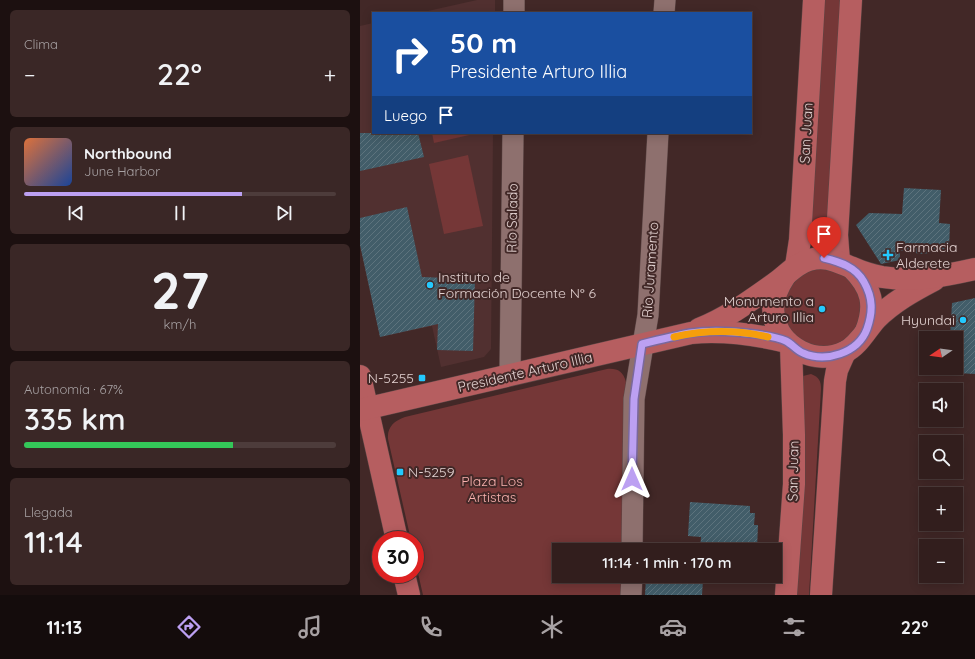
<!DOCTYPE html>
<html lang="es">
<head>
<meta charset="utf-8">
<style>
	:root { --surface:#321e1d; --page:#3a2726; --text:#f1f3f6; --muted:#a8a2a4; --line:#4d3c3b; --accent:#bca0f2 }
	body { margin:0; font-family:Quicksand,sans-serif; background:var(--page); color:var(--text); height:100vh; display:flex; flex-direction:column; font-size:15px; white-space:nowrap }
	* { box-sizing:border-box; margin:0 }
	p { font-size:13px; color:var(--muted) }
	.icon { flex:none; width:22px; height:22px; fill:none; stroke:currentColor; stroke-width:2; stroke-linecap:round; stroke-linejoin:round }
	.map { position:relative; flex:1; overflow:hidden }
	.details { display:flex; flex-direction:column; gap:10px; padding:10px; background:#1c1010; width:360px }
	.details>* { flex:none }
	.hud { position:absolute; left:12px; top:12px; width:380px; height:122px; border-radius:0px; box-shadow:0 2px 10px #0003,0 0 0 1px var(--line); background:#1a4fa0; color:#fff; overflow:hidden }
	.needle { width:26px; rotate:257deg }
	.tools { position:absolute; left:559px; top:331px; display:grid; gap:8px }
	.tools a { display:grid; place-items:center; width:44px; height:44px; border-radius:0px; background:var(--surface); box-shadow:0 2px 10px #0003,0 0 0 1px var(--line); font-size:20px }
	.speed { position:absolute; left:12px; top:531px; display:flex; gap:8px; font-size:20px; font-weight:700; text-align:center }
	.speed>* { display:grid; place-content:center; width:52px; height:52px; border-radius:50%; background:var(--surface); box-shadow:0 2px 10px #0003,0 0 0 1px var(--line); line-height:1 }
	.speed .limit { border:6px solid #d22; background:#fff; color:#111 }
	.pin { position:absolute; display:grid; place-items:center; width:34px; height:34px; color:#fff; margin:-41px -17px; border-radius:50% 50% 50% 0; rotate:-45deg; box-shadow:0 0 4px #0007 }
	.pin .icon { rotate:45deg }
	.me { position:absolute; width:44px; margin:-22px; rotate:0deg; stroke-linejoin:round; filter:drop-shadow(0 0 3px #0008) }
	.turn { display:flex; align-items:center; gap:14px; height:84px; padding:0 12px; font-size:18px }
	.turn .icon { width:52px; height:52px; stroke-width:2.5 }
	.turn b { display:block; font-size:28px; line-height:34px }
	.then { display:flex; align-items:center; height:38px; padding:0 12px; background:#0003; gap:8px; font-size:15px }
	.big { font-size:30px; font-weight:600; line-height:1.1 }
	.details .card { flex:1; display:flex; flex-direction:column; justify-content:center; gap:6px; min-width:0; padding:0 14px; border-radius:6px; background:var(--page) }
	.details .dial { align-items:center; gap:0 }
	.dial b { font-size:52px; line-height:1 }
	.song { display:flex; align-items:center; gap:12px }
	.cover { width:48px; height:48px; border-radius:6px; background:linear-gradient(135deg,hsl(20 70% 55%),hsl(220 70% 35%)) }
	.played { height:4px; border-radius:2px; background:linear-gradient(90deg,var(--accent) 70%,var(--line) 70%) }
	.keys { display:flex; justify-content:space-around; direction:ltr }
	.heat { display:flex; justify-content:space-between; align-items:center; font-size:22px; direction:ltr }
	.charge { height:6px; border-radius:3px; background:linear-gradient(90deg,#34c759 67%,var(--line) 0) }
	.trip { position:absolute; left:192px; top:543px; width:230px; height:40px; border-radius:0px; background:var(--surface); box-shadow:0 2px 10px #0003,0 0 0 1px var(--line); font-weight:600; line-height:40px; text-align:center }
	.menu { display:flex; height:64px; justify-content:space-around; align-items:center; background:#140c0c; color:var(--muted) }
	.menu .icon { width:28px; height:28px }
	.menu .active { color:var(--accent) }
	.menu b { font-size:18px; color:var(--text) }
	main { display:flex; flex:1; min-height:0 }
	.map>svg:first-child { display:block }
</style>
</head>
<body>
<main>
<section class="details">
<div class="card"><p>Clima</p>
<div class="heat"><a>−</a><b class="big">22°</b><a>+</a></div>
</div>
<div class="card">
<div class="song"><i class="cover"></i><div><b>Northbound</b><p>June Harbor</p></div></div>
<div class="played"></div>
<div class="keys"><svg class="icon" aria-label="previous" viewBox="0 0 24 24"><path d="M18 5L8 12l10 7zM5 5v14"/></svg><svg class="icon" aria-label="pause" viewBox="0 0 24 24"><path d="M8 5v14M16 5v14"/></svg><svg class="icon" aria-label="next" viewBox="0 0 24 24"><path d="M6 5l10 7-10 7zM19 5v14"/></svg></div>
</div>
<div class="card dial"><b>27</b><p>km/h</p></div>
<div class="card"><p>Autonomía · 67%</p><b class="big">335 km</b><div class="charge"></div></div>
<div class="card"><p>Llegada</p><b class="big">11:14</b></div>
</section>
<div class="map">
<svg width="615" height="595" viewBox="0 0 615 595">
	<defs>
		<pattern id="building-hatch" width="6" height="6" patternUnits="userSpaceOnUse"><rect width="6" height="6" fill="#425d69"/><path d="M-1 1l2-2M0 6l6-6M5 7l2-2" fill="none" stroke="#5d737d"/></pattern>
	</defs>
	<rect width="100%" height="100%" fill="#422827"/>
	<g fill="#513030">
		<polygon points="117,0 135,0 135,13 59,13"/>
		<polygon points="13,23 13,133 133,133 131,349 124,357 81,367 72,326 20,337 0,245 0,26"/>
	</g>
	<g fill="#753737">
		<path d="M463,0H483L468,233C462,239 454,239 450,231Z"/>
		<polygon points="72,133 118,133 74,143"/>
		<polygon points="108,155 123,226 84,234 69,164"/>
		<circle cx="462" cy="308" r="39"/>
		<path d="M247,369C257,368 263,371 266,382L265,550H199V576H265L264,595H63L55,560V540H51L28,439C27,427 34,421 45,417Z"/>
		<path d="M451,374C459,377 461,381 461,389L449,595H433L441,379L443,376Z"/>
	</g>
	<g fill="url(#building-hatch)">
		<polygon points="0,133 58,133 64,157 0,171"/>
		<polygon points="544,188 581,190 579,223 590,224 589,249 579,252 561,254 540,250 540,260 521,264 496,225 509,213 542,214"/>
		<polygon points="47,207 62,277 115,279 113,351 77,350 78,324 20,337 0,245 0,218"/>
		<polygon points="615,298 615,374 596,373 596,338 590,338 592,303"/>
		<polygon points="330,502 390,506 390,513 395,513 394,525 398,525 397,550 340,550 341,537 328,536"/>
		<polygon points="297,576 395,576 395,577 381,576 381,582 343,580 342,595 285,595 286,578 297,579"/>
	</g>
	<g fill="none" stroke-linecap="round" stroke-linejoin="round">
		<g stroke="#5b4645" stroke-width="22">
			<g id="minor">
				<polyline points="154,13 154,0"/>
				<polyline points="304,13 305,0"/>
				<polyline points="150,375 153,133"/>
				<polyline points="272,550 274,399 288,315 298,133"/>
				<polyline points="271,595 272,576"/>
			</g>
		</g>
		<g stroke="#5b4645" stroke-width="23">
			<g id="major">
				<polyline points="479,261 477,235 491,0"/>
				<polyline points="436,266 440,240 454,0"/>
				<path d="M492,268C512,288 516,305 506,331"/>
				<path d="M425,276C417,288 411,302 414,316C419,348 456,366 485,352C499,345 506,330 516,319C533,302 553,291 574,280"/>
				<path d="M339,329C367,318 390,301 414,284C426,276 435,264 449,260C467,255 477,262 493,268C502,272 512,275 522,277C554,282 584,276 615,269"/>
				<polyline points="0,376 37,540"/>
				<path d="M0,410L331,333C364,330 394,334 427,342"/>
				<polyline points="44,574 49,595"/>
				<polyline points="426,595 434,484 434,435 431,346"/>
				<polyline points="461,595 475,381 477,370 485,352"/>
			</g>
		</g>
		<use href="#minor" stroke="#8e706e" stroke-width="21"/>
		<use href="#major" stroke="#b65e60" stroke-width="22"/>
	</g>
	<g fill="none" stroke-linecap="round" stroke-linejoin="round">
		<g stroke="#7a689d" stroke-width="10">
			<path id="route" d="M272,479L274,399L282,344C298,340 314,336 330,333C344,331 360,331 375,332C388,333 415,336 426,341C432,344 437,351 443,353C466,363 498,353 507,329C513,312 513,298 504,282C496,267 480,262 464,258"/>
		</g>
		<use href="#route" stroke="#bca0f2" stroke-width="7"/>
		<path stroke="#f59e0b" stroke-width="7" d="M314,337C345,330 378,330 408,337"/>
	</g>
	<g fill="#24c9fe" stroke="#422827" stroke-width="1.5">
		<path d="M526 249h4v4h4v4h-4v4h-4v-4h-4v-4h4z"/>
		<circle cx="70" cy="285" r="4"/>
		<circle cx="462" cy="309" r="4"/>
		<circle cx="603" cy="320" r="4"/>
		<rect x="58" y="374" width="8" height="8" rx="2"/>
		<rect x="36" y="468" width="8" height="8" rx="2"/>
	</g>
	<g text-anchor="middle" stroke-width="4" stroke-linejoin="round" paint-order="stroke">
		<g font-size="14" fill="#e1d0cf" stroke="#422827">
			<text transform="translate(446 133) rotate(-87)" y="5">San Juan</text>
			<text transform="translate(152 218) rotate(-89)" y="5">Río Salado</text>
			<text transform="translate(290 270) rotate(-86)" y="5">Río Juramento</text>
			<text transform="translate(165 372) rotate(-13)" y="5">Presidente Arturo Illia</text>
			<text transform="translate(433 471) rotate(-89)" y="5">San Juan</text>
		</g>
		<g font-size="14" fill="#e1d0cf" stroke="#422827" text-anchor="start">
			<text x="536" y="252">Farmacia<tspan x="536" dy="16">Alderete</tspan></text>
			<text x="78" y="282">Instituto de<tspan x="78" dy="16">Formación Docente N° 6</tspan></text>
			<text x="454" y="306" text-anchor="end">Monumento a<tspan x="454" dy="16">Arturo Illia</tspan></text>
			<text x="595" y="325" text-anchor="end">Hyundai</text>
			<text x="54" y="383" text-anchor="end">N-5255</text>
			<text x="48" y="477">N-5259</text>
		</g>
		<g font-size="14" fill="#f8b1ae" stroke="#422827">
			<text x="132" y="486">Plaza Los<tspan x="132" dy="16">Artistas</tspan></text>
		</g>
	</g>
</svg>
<div class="tools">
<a><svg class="needle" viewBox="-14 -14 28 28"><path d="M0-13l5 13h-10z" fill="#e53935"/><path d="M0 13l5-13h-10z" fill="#a8a2a4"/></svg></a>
<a><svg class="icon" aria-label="sound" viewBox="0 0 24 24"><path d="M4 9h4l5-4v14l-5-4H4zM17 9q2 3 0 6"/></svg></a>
<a><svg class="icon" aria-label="search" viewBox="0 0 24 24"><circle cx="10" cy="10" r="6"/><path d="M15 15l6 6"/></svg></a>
<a>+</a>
<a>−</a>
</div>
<div class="speed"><div class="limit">30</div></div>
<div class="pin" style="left:464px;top:258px;background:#d93025"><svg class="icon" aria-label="arrive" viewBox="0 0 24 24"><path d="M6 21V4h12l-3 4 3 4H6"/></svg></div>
<svg class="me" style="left:272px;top:479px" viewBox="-20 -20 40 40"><path d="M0-17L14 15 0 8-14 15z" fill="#bca0f2" stroke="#fff" stroke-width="4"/></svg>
<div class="trip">11:14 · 1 min · 170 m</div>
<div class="hud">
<div class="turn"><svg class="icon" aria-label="right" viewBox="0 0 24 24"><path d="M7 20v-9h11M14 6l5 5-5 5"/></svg><div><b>50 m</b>Presidente Arturo Illia</div></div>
<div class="then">Luego<svg class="icon" aria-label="arrive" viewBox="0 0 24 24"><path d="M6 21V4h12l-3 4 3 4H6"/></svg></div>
</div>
</div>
</main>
<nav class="menu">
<b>11:13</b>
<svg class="icon active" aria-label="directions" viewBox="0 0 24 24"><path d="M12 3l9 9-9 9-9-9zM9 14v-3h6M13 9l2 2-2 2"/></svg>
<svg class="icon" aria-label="music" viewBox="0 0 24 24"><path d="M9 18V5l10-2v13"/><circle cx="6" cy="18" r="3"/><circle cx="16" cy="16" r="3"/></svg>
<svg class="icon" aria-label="phone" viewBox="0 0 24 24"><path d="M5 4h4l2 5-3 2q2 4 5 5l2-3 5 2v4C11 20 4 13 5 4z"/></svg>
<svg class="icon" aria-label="climate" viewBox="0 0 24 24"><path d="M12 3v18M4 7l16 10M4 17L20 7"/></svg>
<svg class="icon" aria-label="car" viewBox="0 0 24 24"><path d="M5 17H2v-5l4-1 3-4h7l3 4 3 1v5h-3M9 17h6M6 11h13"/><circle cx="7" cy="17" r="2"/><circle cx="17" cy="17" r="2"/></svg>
<svg class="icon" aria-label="filters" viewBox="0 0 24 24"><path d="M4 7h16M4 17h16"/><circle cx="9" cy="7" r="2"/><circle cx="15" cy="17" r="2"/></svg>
<b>22°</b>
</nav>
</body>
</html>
